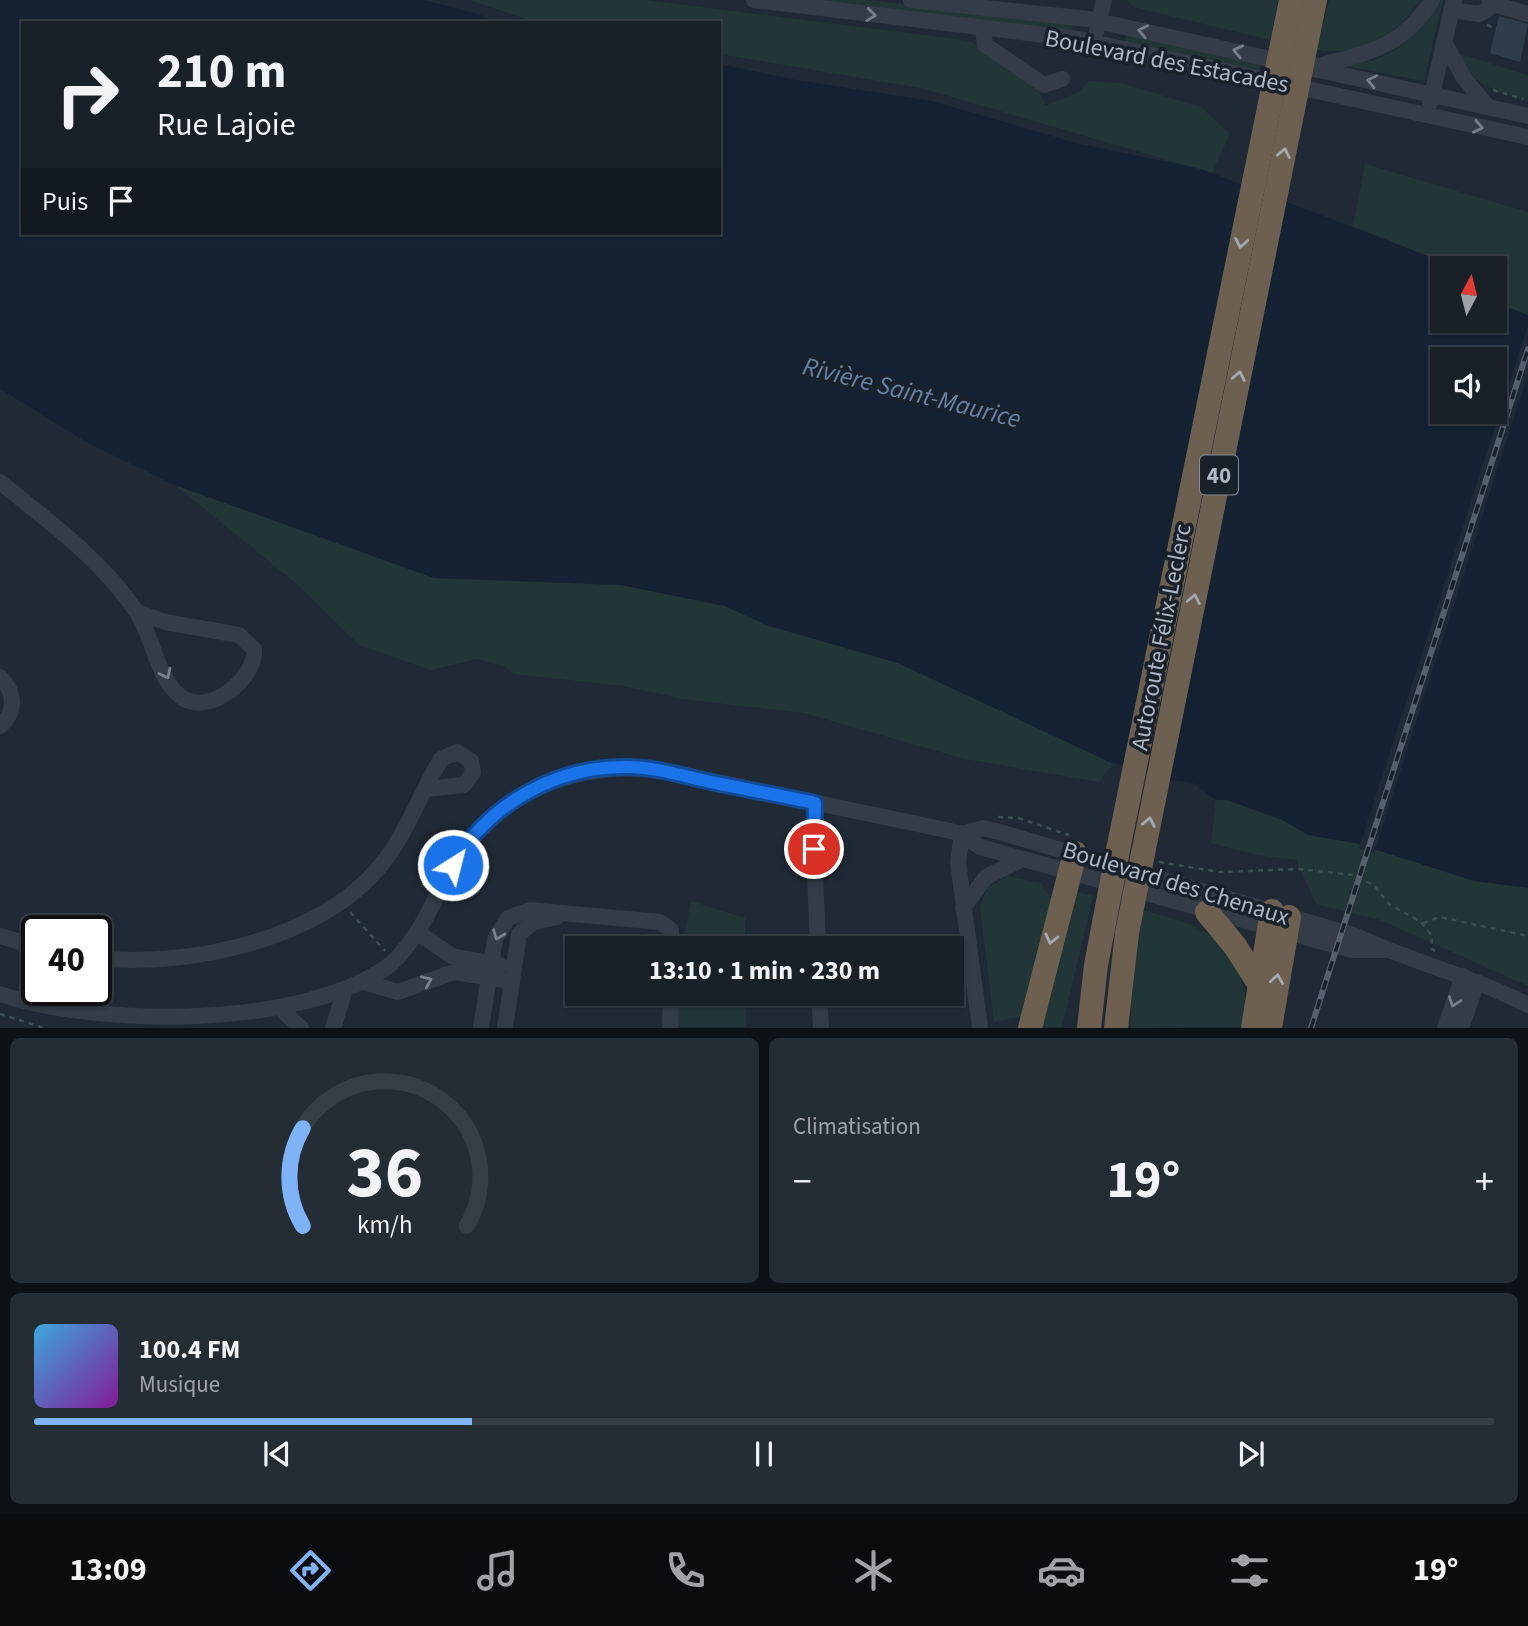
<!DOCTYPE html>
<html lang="fr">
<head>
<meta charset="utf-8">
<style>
	:root { --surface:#182028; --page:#252d34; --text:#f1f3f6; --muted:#9fa3a8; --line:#363e45; --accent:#7fb3f7 }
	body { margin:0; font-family:"Source Sans 3",sans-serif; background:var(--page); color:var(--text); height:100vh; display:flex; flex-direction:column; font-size:26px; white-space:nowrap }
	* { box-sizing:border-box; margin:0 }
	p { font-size:23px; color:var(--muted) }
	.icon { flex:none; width:38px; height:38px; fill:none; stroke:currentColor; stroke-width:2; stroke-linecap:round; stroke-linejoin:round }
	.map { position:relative; height:1028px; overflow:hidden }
	.drawer { display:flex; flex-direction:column; gap:10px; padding:10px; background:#0d1216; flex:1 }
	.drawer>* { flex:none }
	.banner { position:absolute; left:21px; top:21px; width:700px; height:214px; border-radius:0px; box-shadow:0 2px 5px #0004,0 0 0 2px var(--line); background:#182028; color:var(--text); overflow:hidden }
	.needle { width:46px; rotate:7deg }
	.tools { position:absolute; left:1430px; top:256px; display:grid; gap:14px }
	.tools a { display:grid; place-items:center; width:77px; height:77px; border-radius:0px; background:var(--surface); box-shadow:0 2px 5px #0004,0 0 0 2px var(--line); font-size:35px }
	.speed { position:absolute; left:21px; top:915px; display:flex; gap:14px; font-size:35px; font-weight:700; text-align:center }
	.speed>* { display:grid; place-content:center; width:91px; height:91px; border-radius:50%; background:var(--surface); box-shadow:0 2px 5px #0004,0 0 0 2px var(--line); line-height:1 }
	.speed .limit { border:4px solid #111; border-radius:10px; background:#fff; color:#111 }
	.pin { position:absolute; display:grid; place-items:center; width:60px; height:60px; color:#fff; margin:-30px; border:4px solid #fff; border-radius:50%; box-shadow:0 2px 7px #0007 }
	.me { position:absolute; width:77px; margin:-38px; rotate:36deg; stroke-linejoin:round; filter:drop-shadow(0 0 5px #0008) }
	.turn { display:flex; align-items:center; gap:24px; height:147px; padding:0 21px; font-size:32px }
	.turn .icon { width:91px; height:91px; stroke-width:2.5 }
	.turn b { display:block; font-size:49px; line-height:60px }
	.then { display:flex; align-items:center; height:66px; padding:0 21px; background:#0003; gap:14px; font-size:26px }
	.big { font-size:52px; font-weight:700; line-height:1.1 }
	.drawer .tile { flex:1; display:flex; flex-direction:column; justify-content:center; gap:10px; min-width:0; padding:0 24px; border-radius:10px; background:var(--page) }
	.drawer .dial { align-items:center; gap:0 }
	.dial svg { height:182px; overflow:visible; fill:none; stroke:var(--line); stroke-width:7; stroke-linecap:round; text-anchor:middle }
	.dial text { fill:var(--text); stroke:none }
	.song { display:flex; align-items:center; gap:21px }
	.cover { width:84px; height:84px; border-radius:10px; background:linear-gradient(135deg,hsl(200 70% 55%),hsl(290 70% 35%)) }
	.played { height:7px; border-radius:4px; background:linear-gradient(90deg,var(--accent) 30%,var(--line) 30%) }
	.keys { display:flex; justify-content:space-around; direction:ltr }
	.heat { display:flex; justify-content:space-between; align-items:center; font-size:38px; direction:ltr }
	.drawer .tiles { flex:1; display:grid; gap:10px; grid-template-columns:1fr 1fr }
	.tile:last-child { grid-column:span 2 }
	.trip { position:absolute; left:565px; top:936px; width:399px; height:70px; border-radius:0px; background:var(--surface); box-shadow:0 2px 5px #0004,0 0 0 2px var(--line); font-weight:700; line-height:70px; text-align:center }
	.tab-bar { display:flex; height:112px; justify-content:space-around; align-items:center; background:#0a0d10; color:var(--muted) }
	.tab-bar .icon { width:49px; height:49px }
	.tab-bar .on { color:var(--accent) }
	.tab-bar b { font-size:32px; color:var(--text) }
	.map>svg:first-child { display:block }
</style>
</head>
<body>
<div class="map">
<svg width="1528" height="1028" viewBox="0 0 1528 1028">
	<rect width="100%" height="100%" fill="#202a36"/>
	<g fill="#223637">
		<polygon points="470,0 646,0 970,41 1037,85 1045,106 1079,92 1089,81 1120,83 1201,107 1230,134 1212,173 921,88 719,54 719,23 538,23"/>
		<polygon points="813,0 868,0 1073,24 1072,32"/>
		<polygon points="1127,0 1278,0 1270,40 1134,7"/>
		<path d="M1329,0H1420C1396,36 1361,56 1317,50Z"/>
		<path d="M1439,0H1443L1424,81L1347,66C1353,62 1364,63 1373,60C1404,49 1424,29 1439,0Z"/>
		<polygon points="1126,35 1260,65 1258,73 1123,43"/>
		<path d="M1460,54L1528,75V101C1500,92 1469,86 1460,54Z"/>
		<polygon points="1365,164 1528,212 1528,315 1495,303 1494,268 1445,268 1430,257 1353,226"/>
		<polygon points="175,485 434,578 621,585 725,606 766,625 898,663 1112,763 1100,782 965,759 804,713 682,699 624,686 514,674 505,666 477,659 431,670 359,645 298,585"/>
		<polygon points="1216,800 1227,800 1297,826 1528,887 1528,986 1380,920 1316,904 1296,860 1257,855 1211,843"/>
		<polygon points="1008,876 1041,883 1052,901 1022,1016 994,1022 980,906 988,887"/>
		<polygon points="1077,892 1093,896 1062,1027 1038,1028"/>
		<polygon points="691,901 745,918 745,948 682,948"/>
		<path d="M1143,910L1184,922L1209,934L1211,932C1238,971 1249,978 1245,1027L1130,1028L1133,968Z"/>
		<polygon points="680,994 746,994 746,1027 678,1027"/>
	</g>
	<path fill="#142233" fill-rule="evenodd" d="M0,0H424L481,15L496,23H23V233H719V64L796,80L932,101L1076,143L1201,169L1430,257L1445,268H1442V320H1494L1495,303L1528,315V888L1474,881L1355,843L1308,835L1281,819L1227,800H1216L1193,783L1169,780L1133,766L1112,763L898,663L766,625L725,606L621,585L434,578L175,485L90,444L0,389ZM1442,359H1494V411H1442Z"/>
	<polygon fill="#202a36" points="1528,325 1528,374 1374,853 1359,848"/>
	<polygon fill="#2f3c4a" points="1499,16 1528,24 1520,62 1490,53"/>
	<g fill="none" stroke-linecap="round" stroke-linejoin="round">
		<g stroke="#3a4f50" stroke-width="2.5" stroke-dasharray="5 5" stroke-linecap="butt">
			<polyline points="1487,25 1497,29"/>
			<polyline points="1493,90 1523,99"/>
			<polyline points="998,817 1018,818 1069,835"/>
			<polyline points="1159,862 1219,872 1299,869 1353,875 1374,885 1389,904 1421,922 1432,936 1431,948 1435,951"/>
			<polyline points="350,912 385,951"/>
			<polyline points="1423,923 1440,917 1528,936"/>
			<polyline points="0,1014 44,1028"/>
		</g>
		<g stroke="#333c47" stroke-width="16">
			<polyline points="754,0 1078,39 1528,137"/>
			<polyline points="911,0 1088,19 1528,116"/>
			<polyline points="1490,3 1528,14"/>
			<polyline points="1451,10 1480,14 1488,9 1491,0"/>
			<polyline points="983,28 985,45 1044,85 1062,79"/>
			<polyline points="1097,30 1104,0"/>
			<polyline points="1444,42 1464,78 1488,107"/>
			<path d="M1314,67C1365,53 1402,49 1432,0"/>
			<polyline points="1430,103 1454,0"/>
			<path d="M0,482C48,521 101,559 136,611C153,635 156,677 180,696C207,719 257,678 254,649L239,635L165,622L137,612"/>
			<path d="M0,677C15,692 17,711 0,726"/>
			<polyline points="815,803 813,824 818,948"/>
			<path d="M962,834L983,828L1003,833L1356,936C1412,962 1473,977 1528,1005"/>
			<polyline points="962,834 958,862 980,1028"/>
			<polyline points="963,908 986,877 1022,859"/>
			<polyline points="418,933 452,956 500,965"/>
			<polyline points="0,936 37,947"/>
			<path d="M96,958C187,968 321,940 381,865C407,833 420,794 441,759L457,752L471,761L473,773L464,785L425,789"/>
			<polyline points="367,983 398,992 454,972 511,981"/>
			<path d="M0,994C103,1028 306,1028 391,964C422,935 434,898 455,862C498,788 583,760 665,771L946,830L962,834L980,847L1352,950H1387"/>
			<polyline points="819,994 821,1028"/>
			<polyline points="285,1013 301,1028"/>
			<polyline points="333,1028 343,996"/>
			<polyline points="481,1028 495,939 508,918 530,910 660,922 671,930 672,948"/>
			<polyline points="505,1028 519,934 534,922 557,917"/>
			<polyline points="670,1028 671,994"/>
			<polyline points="1445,1028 1463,976"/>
			<polyline points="1461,1028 1477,982"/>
		</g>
		<g stroke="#6d6050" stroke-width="24">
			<polyline points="1207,912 1235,946 1258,982"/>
			<polyline points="1030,1028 1075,853"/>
			<polyline points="1089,1028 1096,965 1119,845 1291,0"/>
			<polyline points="1116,1028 1127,933 1315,0"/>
			<polyline points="1253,1028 1272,911"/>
			<polyline points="1270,1028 1289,917"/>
		</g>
		<g stroke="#55606e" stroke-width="6">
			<polyline id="rail" points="1311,1028 1528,349"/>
		</g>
		<use href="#rail" stroke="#19212b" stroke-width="3.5" stroke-dasharray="10" stroke-linecap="butt"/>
	</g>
	<defs><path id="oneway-chevron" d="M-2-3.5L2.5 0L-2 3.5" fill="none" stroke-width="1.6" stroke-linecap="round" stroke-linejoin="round" transform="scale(1.75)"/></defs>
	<g stroke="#76808c">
		<use href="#oneway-chevron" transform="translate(871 15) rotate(7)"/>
		<use href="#oneway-chevron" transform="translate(1143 31) rotate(-168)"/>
		<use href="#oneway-chevron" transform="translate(1238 51) rotate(-168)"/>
		<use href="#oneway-chevron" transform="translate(1372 81) rotate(-167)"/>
		<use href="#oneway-chevron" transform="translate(1478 127) rotate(12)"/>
		<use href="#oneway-chevron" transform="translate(166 674) rotate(64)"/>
		<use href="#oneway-chevron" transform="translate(498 935) rotate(111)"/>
		<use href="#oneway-chevron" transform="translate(427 981) rotate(-24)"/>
		<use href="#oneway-chevron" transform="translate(1454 1002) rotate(109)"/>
	</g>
	<g stroke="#a3aab3">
		<use href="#oneway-chevron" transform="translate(1284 153) rotate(-79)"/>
		<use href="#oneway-chevron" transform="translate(1241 243) rotate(101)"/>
		<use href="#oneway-chevron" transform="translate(1239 376) rotate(-79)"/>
		<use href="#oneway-chevron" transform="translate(1194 599) rotate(-79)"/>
		<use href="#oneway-chevron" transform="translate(1149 822) rotate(-79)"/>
		<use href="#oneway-chevron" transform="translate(1051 939) rotate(104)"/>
		<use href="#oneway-chevron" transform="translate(1277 979) rotate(-81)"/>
	</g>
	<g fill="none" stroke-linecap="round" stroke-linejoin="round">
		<g stroke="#114b97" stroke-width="18">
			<path id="route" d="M453,865C488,804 557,766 627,767C657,767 686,777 716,783C749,790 782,796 815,803L814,849"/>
		</g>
		<use href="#route" stroke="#1a73e8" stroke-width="12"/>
	</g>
	<g text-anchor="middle" stroke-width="7" stroke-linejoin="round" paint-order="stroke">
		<rect fill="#19212b" stroke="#818a96" stroke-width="2" x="1200" y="455.5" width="38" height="39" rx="5"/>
		<g font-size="23" font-weight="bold" fill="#adb7c4">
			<text x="1219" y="483">40</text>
		</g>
		<g font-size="24" fill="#adb7c4" stroke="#19212b">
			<text transform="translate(1167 61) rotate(11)" y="8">Boulevard des Estacades</text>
			<text transform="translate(1161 637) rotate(-79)" y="8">Autoroute Félix-Leclerc</text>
			<text transform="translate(1176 883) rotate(17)" y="8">Boulevard des Chenaux</text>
		</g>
		<g font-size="26" font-style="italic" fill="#6683a3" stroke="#19212b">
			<text transform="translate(912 392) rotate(14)" y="9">Rivière Saint-Maurice</text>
		</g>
	</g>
</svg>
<div class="tools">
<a><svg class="needle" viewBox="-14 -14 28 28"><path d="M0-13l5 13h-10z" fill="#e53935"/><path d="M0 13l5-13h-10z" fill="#9fa3a8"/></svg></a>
<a><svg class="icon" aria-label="sound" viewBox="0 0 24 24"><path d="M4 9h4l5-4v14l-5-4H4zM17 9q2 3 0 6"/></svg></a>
</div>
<div class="speed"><div class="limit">40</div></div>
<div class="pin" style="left:814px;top:849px;background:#d93025"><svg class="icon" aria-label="arrive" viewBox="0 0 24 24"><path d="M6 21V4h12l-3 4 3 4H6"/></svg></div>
<svg class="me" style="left:453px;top:865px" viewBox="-20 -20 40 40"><circle r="17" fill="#1a73e8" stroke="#fff" stroke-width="3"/><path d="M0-11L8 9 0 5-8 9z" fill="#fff"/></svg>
<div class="trip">13:10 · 1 min · 230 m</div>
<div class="banner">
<div class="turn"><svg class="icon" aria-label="right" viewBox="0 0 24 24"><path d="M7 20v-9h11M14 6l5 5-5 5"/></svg><div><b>210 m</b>Rue Lajoie</div></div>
<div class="then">Puis<svg class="icon" aria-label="arrive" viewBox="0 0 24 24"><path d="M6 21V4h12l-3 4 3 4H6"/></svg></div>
</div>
</div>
<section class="drawer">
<div class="tiles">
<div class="tile dial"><svg viewBox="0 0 100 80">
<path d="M14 69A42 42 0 1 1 86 69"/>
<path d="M14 69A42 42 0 0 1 14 26" stroke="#7fb3f7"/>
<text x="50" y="56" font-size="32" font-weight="700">36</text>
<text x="50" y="72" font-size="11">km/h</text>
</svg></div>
<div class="tile"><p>Climatisation</p>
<div class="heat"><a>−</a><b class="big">19°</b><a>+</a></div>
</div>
<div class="tile">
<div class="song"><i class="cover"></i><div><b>100.4 FM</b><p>Musique</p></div></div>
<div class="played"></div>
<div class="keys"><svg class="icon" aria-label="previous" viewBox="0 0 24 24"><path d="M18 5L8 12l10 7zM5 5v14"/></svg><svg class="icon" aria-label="pause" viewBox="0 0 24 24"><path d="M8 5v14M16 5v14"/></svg><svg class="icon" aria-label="next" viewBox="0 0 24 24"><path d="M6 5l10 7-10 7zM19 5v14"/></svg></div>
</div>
</div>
</section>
<nav class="tab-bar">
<b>13:09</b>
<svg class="icon on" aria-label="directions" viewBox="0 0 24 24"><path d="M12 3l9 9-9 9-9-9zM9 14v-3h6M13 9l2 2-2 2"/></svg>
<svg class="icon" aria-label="music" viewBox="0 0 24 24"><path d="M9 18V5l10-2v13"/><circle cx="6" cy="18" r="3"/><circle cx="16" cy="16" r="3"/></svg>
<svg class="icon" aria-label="phone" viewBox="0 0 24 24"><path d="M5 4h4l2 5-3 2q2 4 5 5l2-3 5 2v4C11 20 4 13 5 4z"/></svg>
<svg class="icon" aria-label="climate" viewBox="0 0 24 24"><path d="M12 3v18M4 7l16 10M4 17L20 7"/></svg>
<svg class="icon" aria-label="car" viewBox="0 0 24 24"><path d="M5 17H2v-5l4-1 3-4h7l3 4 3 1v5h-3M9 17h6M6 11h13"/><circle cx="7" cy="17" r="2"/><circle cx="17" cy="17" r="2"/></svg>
<svg class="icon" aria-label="filters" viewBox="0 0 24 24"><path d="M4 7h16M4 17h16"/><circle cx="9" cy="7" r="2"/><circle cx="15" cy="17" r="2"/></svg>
<b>19°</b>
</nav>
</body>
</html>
